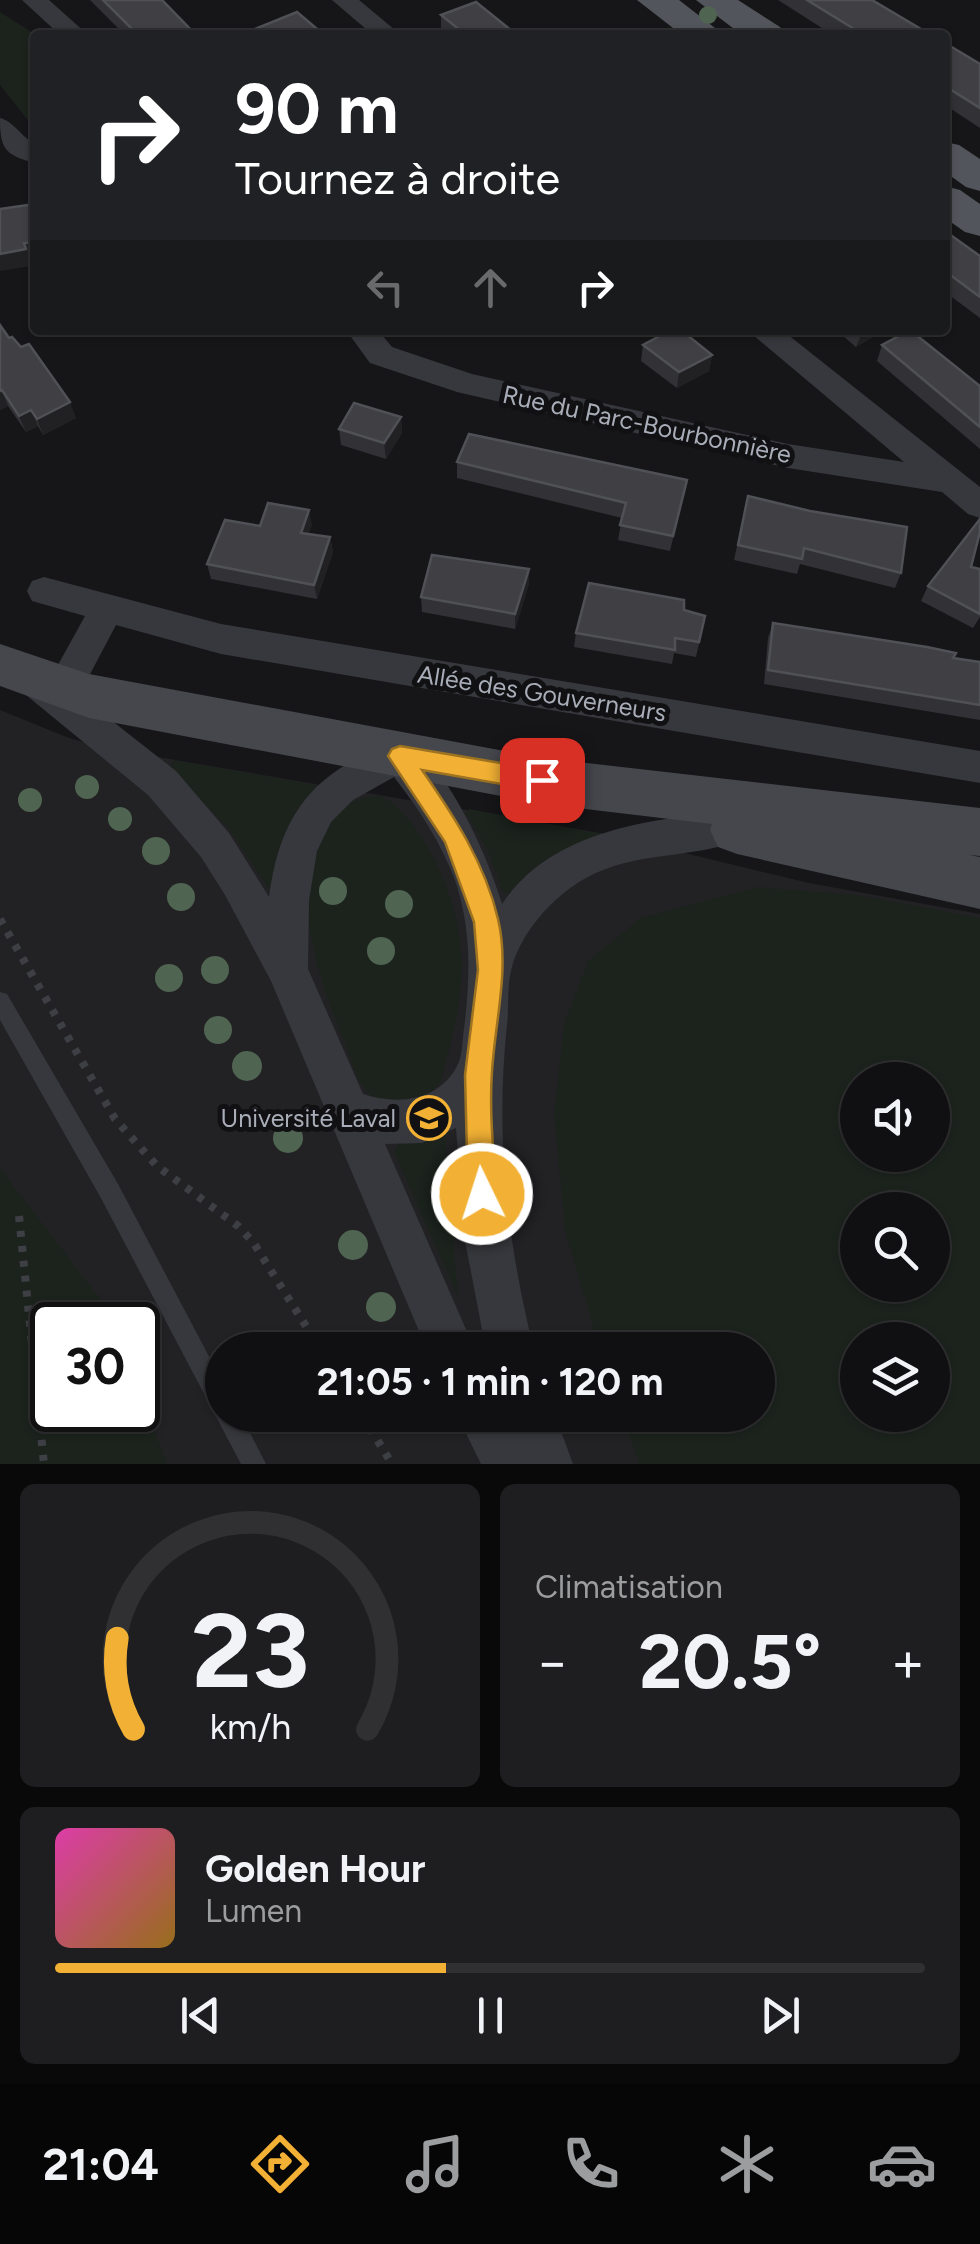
<!DOCTYPE html>
<html lang="fr">
<head>
<meta charset="utf-8">
<style>
	:root { --surface:#101012; --page:#1e1e20; --text:#f1f3f6; --muted:#9c9d9f; --line:#303032; --accent:#f2b134 }
	body { margin:0; font-family:Figtree,sans-serif; background:var(--page); color:var(--text); height:100vh; display:flex; flex-direction:column; font-size:38px; white-space:nowrap }
	* { box-sizing:border-box; margin:0 }
	p { font-size:32px; color:var(--muted) }
	.icon { flex:none; width:55px; height:55px; fill:none; stroke:currentColor; stroke-width:2; stroke-linecap:round; stroke-linejoin:round }
	.map { position:relative; height:1464px; overflow:hidden }
	.details { display:flex; flex-direction:column; gap:20px; padding:20px; background:#09090a; flex:1 }
	.details>* { flex:none }
	.guide { position:absolute; left:30px; top:30px; width:920px; height:305px; border-radius:10px; box-shadow:0 2px 8px #0004,0 0 0 2px var(--line); background:#202124; color:#fff; overflow:hidden }
	.controls { position:absolute; left:840px; top:1062px; display:grid; gap:20px }
	.controls a { display:grid; place-items:center; width:110px; height:110px; border-radius:50%; background:var(--surface); box-shadow:0 2px 8px #0004,0 0 0 2px var(--line); font-size:50px }
	.speed { position:absolute; left:30px; top:1302px; display:flex; gap:20px; font-size:50px; font-weight:700; text-align:center }
	.speed>* { display:grid; place-content:center; width:130px; height:130px; border-radius:50%; background:var(--surface); box-shadow:0 2px 8px #0004,0 0 0 2px var(--line); line-height:1 }
	.speed .limit { border:5px solid #111; border-radius:15px; background:#fff; color:#111 }
	.pin { position:absolute; display:grid; place-items:center; width:85px; height:85px; color:#fff; margin:-42px; border-radius:20px; box-shadow:0 5px 15px #0006 }
	.me { position:absolute; width:110px; margin:-55px; rotate:356deg; stroke-linejoin:round; filter:drop-shadow(0 0 8px #0008) }
	.turn { display:flex; align-items:center; gap:35px; height:210px; padding:0 40px; font-size:45px }
	.turn .icon { width:130px; height:130px; stroke-width:2.5 }
	.turn b { display:block; font-size:70px; line-height:85px }
	.lanes { display:flex; align-items:center; height:95px; padding:0 40px; background:#0003; justify-content:center; gap:50px; direction:ltr }
	.lanes .off { opacity:.35 }
	.big { font-size:75px; font-weight:700; line-height:1.1 }
	.details .widget { flex:1; display:flex; flex-direction:column; justify-content:center; gap:15px; min-width:0; padding:0 35px; border-radius:15px; background:var(--page) }
	.details .dial { align-items:center; gap:0 }
	.dial svg { height:260px; overflow:visible; fill:none; stroke:var(--line); stroke-width:7; stroke-linecap:round; text-anchor:middle }
	.dial text { fill:var(--text); stroke:none }
	.song { display:flex; align-items:center; gap:30px }
	.cover { width:120px; height:120px; border-radius:15px; background:linear-gradient(135deg,hsl(320 70% 55%),hsl(40 70% 35%)) }
	.played { height:10px; border-radius:5px; background:linear-gradient(90deg,var(--accent) 45%,var(--line) 45%) }
	.keys { display:flex; justify-content:space-around; direction:ltr }
	.heat { display:flex; justify-content:space-between; align-items:center; font-size:55px; direction:ltr }
	.details .tiles { flex:1; display:grid; gap:20px; grid-template-columns:1fr 1fr }
	.widget:last-child { grid-column:span 2 }
	.trip { position:absolute; left:205px; top:1332px; width:570px; height:100px; border-radius:50px; background:var(--surface); box-shadow:0 2px 8px #0004,0 0 0 2px var(--line); font-weight:700; line-height:100px; text-align:center }
	.menu { display:flex; height:160px; justify-content:space-around; align-items:center; background:#060607; color:var(--muted) }
	.menu .icon { width:70px; height:70px }
	.menu .on { color:var(--accent) }
	.menu b { font-size:45px; color:var(--text) }
	.map>svg:first-child { display:block }
</style>
</head>
<body>
<div class="map">
<svg width="980" height="1464" viewBox="0 0 980 1464">
	<rect width="100%" height="100%" fill="#161618"/>
	<path fill="#222225" fill-rule="evenodd" d="M0,710L69,738L106,748L606,834L809,883L980,914V1464H0ZM858,1080H932V1155H858ZM858,1210H932V1285H858ZM52,1325H138V1410H52ZM858,1340H932V1415H858ZM222,1350H758V1415H222Z"/>
	<g fill="#1c231d" fill-rule="evenodd">
		<polygon points="0,12 36,35 35,129 0,85"/>
		<polygon points="174,760 316,785 294,817 269,889 228,828 169,767"/>
		<path d="M382,796C427,823 457,898 461,949C465,991 453,1038 442,1078C430,1104 385,1116 365,1090C355,1077 350,1057 344,1041C322,987 302,930 308,870C309,858 318,845 323,835C337,807 351,797 382,796Z"/>
		<polygon points="469,809 607,835 513,895 503,892 487,849 466,813"/>
		<path d="M757,887L857,895L980,918V1464H639L622,1415H758V1350H600L565,1231L554,1114L564,1024L588,961L641,918ZM932,1080V1155H858V1080ZM932,1210V1285H858V1210ZM932,1340V1415H858V1340Z"/>
		<polygon points="440,1133 445,1136 458,1297 394,1152 399,1143"/>
		<polygon points="0,1168 111,1313 115,1325 52,1325 52,1410 138,1410 138,1385 167,1464 0,1464"/>
	</g>
	<g fill="none" stroke-linecap="round" stroke-linejoin="round">
		<g stroke="#3d3f44" stroke-width="8" stroke-dasharray="6 9" stroke-linecap="butt">
			<polyline points="0,919 115,1119 157,1166 238,1226 253,1242 321,1350"/>
			<polyline points="19,1216 44,1464"/>
			<polyline points="362,1415 392,1464"/>
		</g>
		<polygon fill="#37383d" fill-rule="evenodd" points="0,992 7,994 118,1184 222,1381 222,1415 241,1415 266,1464 241,1464 102,1200 0,1020"/>
		<g fill="#37383d" fill-rule="evenodd">
			<polygon points="22,0 49,0 88,35 60,35"/>
			<polygon points="332,0 359,0 401,35 373,35"/>
			<path d="M0,118C15,122 21,137 35,144V163C4,155 0,148 0,118Z"/>
			<polygon points="346,330 378,330 392,347 472,374 788,444 904,462 747,330 782,330 980,487 980,518 968,514 942,492 788,468 457,392 370,363"/>
			<path d="M44,577L221,624L980,751V783L221,654L116,625L79,695L176,771L229,833L269,897C281,809 316,770 400,740C445,756 489,860 502,904C551,831 647,820 727,811L741,816L747,828L741,840C691,859 635,851 586,878C553,896 519,934 511,971C507,988 509,1008 507,1025C495,1136 507,1241 534,1350H486L465,1241L456,1128L422,1143L385,1144L475,1350H427L271,981L225,895L201,857L148,795L26,695L21,684L26,673L39,669L53,674L85,616L32,601L27,591L32,581ZM394,777C419,809 442,844 456,883C472,932 470,979 464,1029C462,1040 463,1056 457,1066C438,1102 398,1105 363,1094L308,969L309,900L317,851L331,822L353,800Z"/>
			<polygon points="457,1415 555,1415 573,1464 481,1464"/>
		</g>
		<polygon fill="#45474d" fill-rule="evenodd" points="0,644 89,674 543,758 980,808 980,856 969,855 980,857 980,909 737,854 718,847 710,830 712,824 543,804 89,718 0,686"/>
		<g fill="#53555c" fill-rule="evenodd">
			<polygon points="637,0 679,0 724,35 682,35"/>
			<polygon points="696,0 738,0 780,27 785,35 742,35"/>
			<polygon points="945,142 959,145 980,159 980,191 966,187 945,172"/>
			<polygon points="945,186 960,190 980,204 980,236 965,232 945,218"/>
		</g>
	</g>
	<g fill="#506452">
		<circle cx="708" cy="15" r="9"/>
		<circle cx="87" cy="787" r="12"/>
		<circle cx="30" cy="800" r="12"/>
		<circle cx="120" cy="819" r="12"/>
		<circle cx="156" cy="851" r="14"/>
		<circle cx="333" cy="891" r="14"/>
		<circle cx="181" cy="897" r="14"/>
		<circle cx="399" cy="904" r="14"/>
		<circle cx="381" cy="951" r="14"/>
		<circle cx="215" cy="970" r="14"/>
		<circle cx="169" cy="978" r="14"/>
		<circle cx="218" cy="1030" r="14"/>
		<circle cx="247" cy="1066" r="15"/>
		<circle cx="288" cy="1138" r="15"/>
		<circle cx="353" cy="1245" r="15"/>
		<circle cx="381" cy="1307" r="15"/>
	</g>
	<g fill="#323236">
		<polygon points="90,0 162,0 196,35 125,35"/>
		<polygon points="778,0 872,0 931,35 833,35"/>
		<polygon points="441,15 517,35 446,35 441,31"/>
		<polygon points="945,43 980,64 980,128 945,105"/>
		<polygon points="945,231 980,256 980,318 945,292"/>
		<polygon points="0,325 9,338 76,418 43,435 38,426 26,432 8,406 0,410"/>
		<polygon points="836,330 881,330 880,333 856,347"/>
		<polygon points="643,345 712,355 709,371 677,388 641,361"/>
		<polygon points="882,345 980,386 980,449 877,361"/>
		<polygon points="401,417 402,433 386,459 341,445 339,429"/>
		<polygon points="457,462 687,480 670,551 618,540 622,518 457,478"/>
		<polygon points="748,496 901,573 895,588 800,564 797,574 734,560"/>
		<polygon points="312,525 308,534 330,537 333,552 317,599 211,579 207,564 260,526"/>
		<polygon points="971,567 980,569 980,617 973,628 921,601 928,586"/>
		<polygon points="529,569 529,584 515,629 422,612 421,597"/>
		<polygon points="705,616 696,657 674,653 672,664 574,647 576,633"/>
		<polygon points="773,623 980,662 980,720 764,684 768,638"/>
	</g>
	<g fill="#212124">
		<polygon points="35,242 35,259 30,260 31,266 0,271 0,254 24,243"/>
		<polygon points="863,330 881,330 880,333 856,347"/>
		<polygon points="712,355 709,371 677,388 679,372"/>
		<polygon points="2,390 8,406 0,410 0,391"/>
		<polygon points="70,402 76,418 43,435 37,419"/>
		<polygon points="31,410 38,426 26,432 19,416"/>
		<polygon points="401,417 402,433 386,459 384,443"/>
		<polygon points="309,510 312,525 304,548 301,533"/>
		<polygon points="330,537 333,552 317,599 314,585"/>
		<polygon points="529,569 529,584 515,629 515,614"/>
	</g>
	<g fill="#3f3f44" stroke="#4f5156" stroke-width="2.5">
		<polygon points="103,0 162,0 196,35 138,35"/>
		<polygon points="807,0 872,0 931,35 864,35"/>
		<polygon points="476,2 517,35 466,35 441,15"/>
		<polygon points="297,12 323,34 327,32 330,35 240,35"/>
		<polygon points="945,43 980,64 980,108 945,86"/>
		<polygon points="35,204 35,242 24,243 26,249 0,254 0,209"/>
		<polygon points="945,231 980,256 980,297 945,271"/>
		<polygon points="0,325 9,338 12,337 21,347 29,344 70,402 37,419 31,410 19,416 2,390 0,391"/>
		<polygon points="671,330 681,330 712,355 679,372 643,345"/>
		<polygon points="910,330 980,386 980,427 882,345"/>
		<polygon points="354,403 401,417 384,443 339,429"/>
		<polygon points="469,434 687,480 673,536 620,525 626,503 457,462"/>
		<polygon points="748,496 810,511 907,527 901,573 804,548 802,559 738,545"/>
		<polygon points="268,503 309,510 301,533 330,537 314,585 207,564 225,520 260,526"/>
		<polygon points="980,519 980,532 971,567 980,569 980,614 928,586"/>
		<polygon points="432,555 529,569 515,614 421,597"/>
		<polygon points="589,583 684,600 684,610 705,616 699,642 675,638 675,650 576,633"/>
		<polygon points="773,623 927,647 956,653 953,658 980,662 980,705 768,670"/>
	</g>
	<path fill="#f2b134" stroke="#9d7322" stroke-width="2.5" d="M400,746L542,770L551,773L554,780L551,788L542,791L422,770C454,816 485,863 498,919C510,969 495,1021 492,1072C489,1112 494,1154 496,1194L492,1204L482,1208L472,1204L468,1194L465,1075L478,970L474,922L445,842L388,756L392,749Z"/>
	<defs>
		<g id="university-ring" transform="scale(2.25)"><circle r="9.5" fill="#111113" stroke="#f2b134" stroke-width="1.5"/><path d="M0-5L7-2L0 1L-7-2ZM-4 1L0 2.5L4 1V4Q0 6-4 4Z" fill="#f2b134"/></g>
	</defs>
	<g fill-rule="evenodd">
		<use href="#university-ring" x="429" y="1118"/>
	</g>
	<g text-anchor="middle" stroke-width="10" stroke-linejoin="round" paint-order="stroke">
		<g font-size="25" fill="#a8adb8" stroke="#111113">
			<text transform="translate(647 424) rotate(12)" y="9">Rue du Parc-Bourbonnière</text>
			<text transform="translate(542 693) rotate(9)" y="9">Allée des Gouverneurs</text>
		</g>
		<g font-size="25" fill="#a8adb8" stroke="#111113" text-anchor="end">
			<text x="396" y="1127">Université Laval</text>
		</g>
	</g>
</svg>
<div class="controls">
<a><svg class="icon" aria-label="sound" viewBox="0 0 24 24"><path d="M4 9h4l5-4v14l-5-4H4zM17 9q2 3 0 6"/></svg></a>
<a><svg class="icon" aria-label="search" viewBox="0 0 24 24"><circle cx="10" cy="10" r="6"/><path d="M15 15l6 6"/></svg></a>
<a><svg class="icon" aria-label="layers" viewBox="0 0 24 24"><path d="M12 4l9 5-9 5-9-5zM3 14l9 5 9-5"/></svg></a>
</div>
<div class="speed"><div class="limit">30</div></div>
<div class="pin" style="left:542px;top:780px;background:#d93025"><svg class="icon" aria-label="arrive" viewBox="0 0 24 24"><path d="M6 21V4h12l-3 4 3 4H6"/></svg></div>
<svg class="me" style="left:482px;top:1194px" viewBox="-20 -20 40 40"><circle r="17" fill="#f2b134" stroke="#fff" stroke-width="3"/><path d="M0-11L8 9 0 5-8 9z" fill="#fff"/></svg>
<div class="trip">21:05 · 1 min · 120 m</div>
<div class="guide">
<div class="turn"><svg class="icon" aria-label="right" viewBox="0 0 24 24"><path d="M7 20v-9h11M14 6l5 5-5 5"/></svg><div><b>90 m</b>Tournez à droite</div></div>
<div class="lanes"><svg class="icon off" aria-label="left" viewBox="0 0 24 24"><path d="M17 20v-9H6M10 6l-5 5 5 5"/></svg><svg class="icon off" aria-label="ahead" viewBox="0 0 24 24"><path d="M12 20V5M6 11l6-6 6 6"/></svg><svg class="icon" aria-label="right" viewBox="0 0 24 24"><path d="M7 20v-9h11M14 6l5 5-5 5"/></svg></div>
</div>
</div>
<section class="details">
<div class="tiles">
<div class="widget dial"><svg viewBox="0 0 100 80">
<path d="M14 69A42 42 0 1 1 86 69"/>
<path d="M14 69A42 42 0 0 1 9 41" stroke="#f2b134"/>
<text x="50" y="56" font-size="32" font-weight="700">23</text>
<text x="50" y="72" font-size="11">km/h</text>
</svg></div>
<div class="widget"><p>Climatisation</p>
<div class="heat"><a>−</a><b class="big">20.5°</b><a>+</a></div>
</div>
<div class="widget">
<div class="song"><i class="cover"></i><div><b>Golden Hour</b><p>Lumen</p></div></div>
<div class="played"></div>
<div class="keys"><svg class="icon" aria-label="previous" viewBox="0 0 24 24"><path d="M18 5L8 12l10 7zM5 5v14"/></svg><svg class="icon" aria-label="pause" viewBox="0 0 24 24"><path d="M8 5v14M16 5v14"/></svg><svg class="icon" aria-label="next" viewBox="0 0 24 24"><path d="M6 5l10 7-10 7zM19 5v14"/></svg></div>
</div>
</div>
</section>
<nav class="menu">
<b>21:04</b>
<svg class="icon on" aria-label="directions" viewBox="0 0 24 24"><path d="M12 3l9 9-9 9-9-9zM9 14v-3h6M13 9l2 2-2 2"/></svg>
<svg class="icon" aria-label="music" viewBox="0 0 24 24"><path d="M9 18V5l10-2v13"/><circle cx="6" cy="18" r="3"/><circle cx="16" cy="16" r="3"/></svg>
<svg class="icon" aria-label="phone" viewBox="0 0 24 24"><path d="M5 4h4l2 5-3 2q2 4 5 5l2-3 5 2v4C11 20 4 13 5 4z"/></svg>
<svg class="icon" aria-label="climate" viewBox="0 0 24 24"><path d="M12 3v18M4 7l16 10M4 17L20 7"/></svg>
<svg class="icon" aria-label="car" viewBox="0 0 24 24"><path d="M5 17H2v-5l4-1 3-4h7l3 4 3 1v5h-3M9 17h6M6 11h13"/><circle cx="7" cy="17" r="2"/><circle cx="17" cy="17" r="2"/></svg>
</nav>
</body>
</html>
